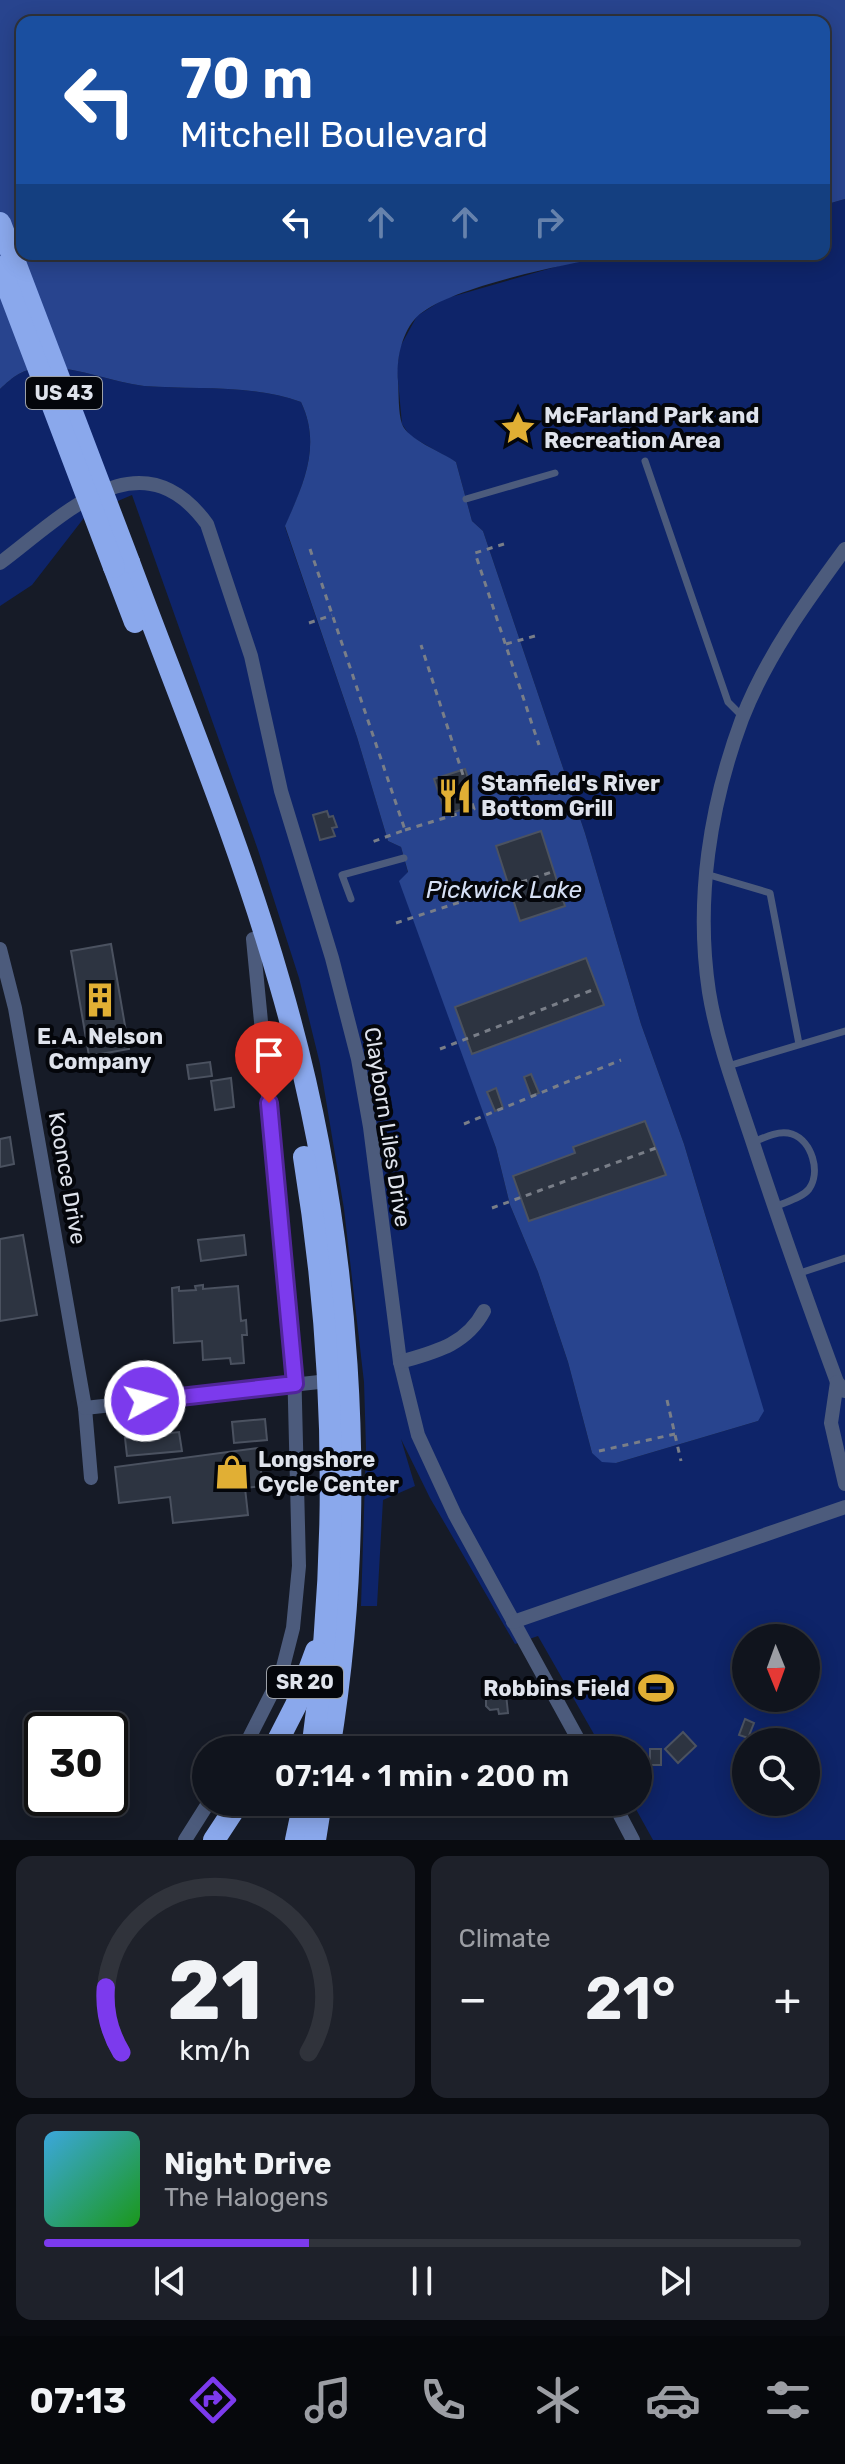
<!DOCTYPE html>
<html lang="en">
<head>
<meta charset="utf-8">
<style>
	:root { --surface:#10141d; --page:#1e212a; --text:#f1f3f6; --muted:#9c9ea4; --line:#30333b; --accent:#7c3aed }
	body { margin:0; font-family:Rubik,sans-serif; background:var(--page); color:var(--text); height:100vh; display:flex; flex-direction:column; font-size:30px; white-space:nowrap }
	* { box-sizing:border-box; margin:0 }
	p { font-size:26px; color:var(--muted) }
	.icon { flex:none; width:44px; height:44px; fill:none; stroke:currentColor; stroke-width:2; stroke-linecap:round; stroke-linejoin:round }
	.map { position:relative; height:1840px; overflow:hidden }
	.sheet { display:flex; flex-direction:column; gap:16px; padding:16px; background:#090b10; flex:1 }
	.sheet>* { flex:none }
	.banner { position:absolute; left:16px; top:16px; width:814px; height:244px; border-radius:16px; box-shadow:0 4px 20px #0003,0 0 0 2px var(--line); background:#1a4fa0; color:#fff; overflow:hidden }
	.needle { width:52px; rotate:179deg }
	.fabs { position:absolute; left:732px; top:1624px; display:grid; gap:16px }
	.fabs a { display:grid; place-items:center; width:88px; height:88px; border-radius:50%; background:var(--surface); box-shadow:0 4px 20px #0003,0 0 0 2px var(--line); font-size:40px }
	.speed { position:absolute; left:24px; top:1712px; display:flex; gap:16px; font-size:40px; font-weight:700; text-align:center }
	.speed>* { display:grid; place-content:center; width:104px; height:104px; border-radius:50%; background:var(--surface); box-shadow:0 4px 20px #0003,0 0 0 2px var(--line); line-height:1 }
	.speed .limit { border:4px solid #111; border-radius:12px; background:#fff; color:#111 }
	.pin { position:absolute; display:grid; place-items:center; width:68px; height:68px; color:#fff; margin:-82px -34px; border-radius:50% 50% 50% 0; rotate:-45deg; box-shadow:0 0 8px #0007 }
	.pin .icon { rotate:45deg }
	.me { position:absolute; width:88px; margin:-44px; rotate:83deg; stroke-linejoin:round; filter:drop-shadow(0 0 6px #0008) }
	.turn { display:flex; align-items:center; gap:28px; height:168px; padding:0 32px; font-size:36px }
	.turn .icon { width:104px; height:104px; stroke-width:2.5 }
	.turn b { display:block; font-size:56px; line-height:68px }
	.lanes { display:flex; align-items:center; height:76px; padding:0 32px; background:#0003; justify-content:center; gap:40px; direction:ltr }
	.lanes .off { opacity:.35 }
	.big { font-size:60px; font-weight:600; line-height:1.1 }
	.sheet .widget { flex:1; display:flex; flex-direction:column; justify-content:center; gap:12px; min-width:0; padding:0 28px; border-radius:16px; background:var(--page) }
	.sheet .dial { align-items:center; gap:0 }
	.dial svg { height:208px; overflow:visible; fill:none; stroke:var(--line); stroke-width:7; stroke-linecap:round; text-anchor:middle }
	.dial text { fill:var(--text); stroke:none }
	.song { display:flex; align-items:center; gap:24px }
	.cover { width:96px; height:96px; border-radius:12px; background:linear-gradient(135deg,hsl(200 70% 55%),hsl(120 70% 35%)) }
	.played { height:8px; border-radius:4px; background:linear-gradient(90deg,var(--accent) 35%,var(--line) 35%) }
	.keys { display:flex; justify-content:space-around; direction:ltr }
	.heat { display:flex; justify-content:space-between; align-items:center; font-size:44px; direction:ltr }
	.sheet .tiles { flex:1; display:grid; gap:16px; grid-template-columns:1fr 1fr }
	.widget:last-child { grid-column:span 2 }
	.trip { position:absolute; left:192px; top:1736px; width:460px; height:80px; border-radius:40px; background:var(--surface); box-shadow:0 4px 20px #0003,0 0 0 2px var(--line); font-weight:600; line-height:80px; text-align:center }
	.tab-bar { display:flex; height:128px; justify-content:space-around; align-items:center; background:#06080c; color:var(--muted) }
	.tab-bar .icon { width:56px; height:56px }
	.tab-bar .on { color:var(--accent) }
	.tab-bar b { font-size:36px; color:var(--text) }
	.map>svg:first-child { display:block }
</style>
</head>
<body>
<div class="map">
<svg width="845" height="1840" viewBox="0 0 845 1840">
	<rect width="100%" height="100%" fill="#161b27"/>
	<path fill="#0e2469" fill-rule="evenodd" d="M845,199V1840H653L632,1802H638V1750H603L538,1636L515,1644L430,1498L401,1439L415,1486L383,1500L377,1606H361L366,1448L364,1382L344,1209L320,1064L299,978L258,850L132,495L87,514L32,585L0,606V389C13,377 23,368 42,368C77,366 110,382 144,386C195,390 253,384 301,402C322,446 303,485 285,527L357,737L388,841L401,847L440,990L496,1148L510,1205L538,1272L568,1362L592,1453L616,1463L758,1421L730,1297L684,1144L641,1024L585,833L483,531L472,521L456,462L410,436L402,424L397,370L400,347L417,316L444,299L583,259L629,254H824V205ZM746,1638H806V1698H746ZM746,1742H806V1802H746Z"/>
	<path fill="#28448e" d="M0,0H845V199L824,205V22H22V254H629C581,260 455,285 420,314C402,329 396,359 398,381C399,394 398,412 402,424C407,439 442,452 456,462L472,521L483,531L585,833L641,1024L684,1144L764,1411L758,1421L616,1463L602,1462L592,1453L568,1362L538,1272L510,1205L496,1148L399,881L408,872L401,847L388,841L357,737L285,526C303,485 322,446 301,402C253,384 195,390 144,386C110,382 77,366 42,368C23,368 13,377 0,389Z"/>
	<g fill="#2d3441" stroke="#4b5260" stroke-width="2">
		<polygon points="465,769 472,790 468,791 471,801 467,802 469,807 446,815 434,779"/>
		<polygon points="327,811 329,817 333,816 337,827 332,828 335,836 320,840 313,815"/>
		<polygon points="541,831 565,906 520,921 496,846"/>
		<polygon points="111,944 129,1049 89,1056 71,951"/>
		<polygon points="586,958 604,1005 472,1054 455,1007"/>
		<polygon points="210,1062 212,1076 189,1079 187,1065"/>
		<polygon points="531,1074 539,1093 531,1096 524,1077"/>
		<polygon points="231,1078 234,1107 215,1110 211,1081"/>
		<polygon points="496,1088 503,1108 495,1111 487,1092"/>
		<polygon points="645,1121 666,1175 529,1221 513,1176 575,1153 573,1147"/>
		<polygon points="10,1137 14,1164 0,1167 0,1139"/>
		<polygon points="23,1235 37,1315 0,1321 0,1239"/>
		<polygon points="244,1235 246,1255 201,1261 198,1240"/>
		<polygon points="203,1285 203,1289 238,1286 241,1321 246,1320 247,1335 242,1335 244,1363 231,1364 230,1358 203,1360 202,1341 174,1343 172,1288 179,1287 179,1291 196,1290 195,1286"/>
		<polygon points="265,1419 267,1440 234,1443 232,1422"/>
		<polygon points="179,1432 182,1451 127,1456 125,1438"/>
		<polygon points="258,1448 263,1486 245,1488 248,1515 173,1523 170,1497 119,1503 115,1467"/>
		<polygon points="505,1684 508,1713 499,1714 498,1709 490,1710 486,1706 486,1698 492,1694 491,1685"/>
		<polygon points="745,1719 754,1723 748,1738 739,1735"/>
		<polygon points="683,1732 696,1746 678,1763 665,1749"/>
		<rect x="650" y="1749" width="11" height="16"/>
	</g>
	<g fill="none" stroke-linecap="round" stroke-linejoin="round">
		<g stroke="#797e88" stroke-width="3" stroke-dasharray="6 6" stroke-linecap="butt">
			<polyline points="504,544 475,553 539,745"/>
			<polyline points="310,549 405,830 369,843"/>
			<polyline points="309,623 332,615"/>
			<polyline points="506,644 535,636"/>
			<polyline points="405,830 474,809 421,645"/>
			<polyline points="396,923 555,871"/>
			<polyline points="440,1049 595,989"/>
			<polyline points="464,1124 621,1060"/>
			<polyline points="492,1208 656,1148"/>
			<polyline points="667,1400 681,1461"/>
			<polyline points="599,1451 675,1434"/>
		</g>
		<g stroke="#4c5b7c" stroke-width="7">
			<polyline points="645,461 728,702 743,717"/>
			<polyline points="466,499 555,473"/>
			<polyline points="706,874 770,893 799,1044"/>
			<polyline points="351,899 342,875 404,858"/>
			<polyline points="728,1066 845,1031"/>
			<path d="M754,1142C765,1137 779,1130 792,1134C812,1141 821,1172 809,1189C802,1198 785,1202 775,1207"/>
			<polyline points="797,1274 845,1258"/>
		</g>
		<g stroke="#4c5b7c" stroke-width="14">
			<path d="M845,549C806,602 766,657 742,719C710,805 695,900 709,992C717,1041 735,1089 751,1137C778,1219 807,1301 837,1382L845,1391"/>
			<path d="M0,563C62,517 140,432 207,524L251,656L281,791L332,958L358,1059L370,1127L400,1362L418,1435L455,1515L584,1750"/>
			<polyline points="0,949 15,1008 85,1408 91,1478"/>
			<path d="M400,1362C435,1352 466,1345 484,1311"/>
			<polyline points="837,1382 831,1423 845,1484"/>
			<polyline points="85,1408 328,1381"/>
			<polyline points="513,1622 845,1507"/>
			<polyline points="243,1750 281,1675 293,1628 299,1566 294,1362 253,939"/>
			<polyline points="613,1802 633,1840"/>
			<polyline points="185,1840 209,1802"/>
		</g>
		<g stroke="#8aa8ec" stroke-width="22">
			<path d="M129,562C181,702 239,840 280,984C351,1228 370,1499 329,1750"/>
			<polyline points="114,567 135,622"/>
			<path d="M304,1157C336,1354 340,1553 312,1750"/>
			<polyline points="273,1750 296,1705 316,1651"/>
			<polyline points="214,1840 239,1802"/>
			<polyline points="296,1840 304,1802"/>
			<polyline points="315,1840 321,1802"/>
		</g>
		<g stroke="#8aa8ec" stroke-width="22">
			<polyline points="0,223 129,562"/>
			<polyline points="0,267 114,567"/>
		</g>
	</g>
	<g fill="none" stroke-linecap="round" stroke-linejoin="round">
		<g stroke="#51269a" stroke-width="20">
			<polyline id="route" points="145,1401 295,1384 269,1103"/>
		</g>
		<use href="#route" stroke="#7c3aed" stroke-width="14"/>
	</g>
	<defs>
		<g id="sight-bare" transform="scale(2.76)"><path d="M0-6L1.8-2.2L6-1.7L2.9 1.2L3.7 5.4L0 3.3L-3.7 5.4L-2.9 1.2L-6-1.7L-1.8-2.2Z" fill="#e1af34" stroke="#04060b" stroke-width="2.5" paint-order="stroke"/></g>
		<g id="restaurant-bare" transform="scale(2.76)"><path d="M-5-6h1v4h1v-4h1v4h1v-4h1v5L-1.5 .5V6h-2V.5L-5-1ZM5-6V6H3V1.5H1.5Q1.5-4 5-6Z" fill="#e1af34" stroke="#04060b" stroke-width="2.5" paint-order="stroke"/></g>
		<g id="building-bare" transform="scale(2.76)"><path d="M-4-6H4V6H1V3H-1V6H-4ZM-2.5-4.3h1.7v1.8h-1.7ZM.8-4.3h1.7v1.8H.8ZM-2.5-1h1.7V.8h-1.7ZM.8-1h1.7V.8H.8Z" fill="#e1af34" stroke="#04060b" stroke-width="2.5" paint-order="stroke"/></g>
		<g id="shop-bare" transform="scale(2.76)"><path d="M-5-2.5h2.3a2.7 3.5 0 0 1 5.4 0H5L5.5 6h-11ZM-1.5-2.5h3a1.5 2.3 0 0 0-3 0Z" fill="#e1af34" stroke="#04060b" stroke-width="2.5" paint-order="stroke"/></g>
		<g id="stadium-bare" transform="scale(2.76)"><path d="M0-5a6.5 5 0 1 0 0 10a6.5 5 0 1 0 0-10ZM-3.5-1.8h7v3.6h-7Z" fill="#e1af34" stroke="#04060b" stroke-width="2.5" paint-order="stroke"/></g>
	</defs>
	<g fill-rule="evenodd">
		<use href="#sight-bare" x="518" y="428"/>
		<use href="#restaurant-bare" x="455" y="796"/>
		<use href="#building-bare" x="100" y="1000"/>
		<use href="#shop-bare" x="232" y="1472"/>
		<use href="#stadium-bare" x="656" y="1688"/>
	</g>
	<g text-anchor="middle" stroke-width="8" stroke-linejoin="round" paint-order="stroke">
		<g fill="#04060b" stroke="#9da1a8" stroke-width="2">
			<rect x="26" y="377" width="76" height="32" rx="6"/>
			<rect x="267" y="1666" width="76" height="32" rx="6"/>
		</g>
		<g font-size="20" font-weight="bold" fill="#dfe3ec">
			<text x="64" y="400">US 43</text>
			<text x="305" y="1689">SR 20</text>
		</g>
		<g font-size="22" font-weight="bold" fill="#dfe3ec" stroke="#04060b" text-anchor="start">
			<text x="544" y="423">McFarland Park and<tspan x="544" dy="25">Recreation Area</tspan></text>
			<text x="481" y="791">Stanfield's River<tspan x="481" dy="25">Bottom Grill</tspan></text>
			<text x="100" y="1044" text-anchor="middle">E. A. Nelson<tspan x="100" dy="25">Company</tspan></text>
			<text x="258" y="1467">Longshore<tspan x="258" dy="25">Cycle Center</tspan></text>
			<text x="630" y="1696" text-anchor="end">Robbins Field</text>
		</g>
		<g font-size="22" fill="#dfe3ec" stroke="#04060b">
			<text transform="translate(388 1127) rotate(81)" y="8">Clayborn Liles Drive</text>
			<text transform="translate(68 1178) rotate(80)" y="8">Koonce Drive</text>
		</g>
		<g font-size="24" font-style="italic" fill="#d6e0f5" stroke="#04060b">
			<text x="504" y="898">Pickwick Lake</text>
		</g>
	</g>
</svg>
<div class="fabs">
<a><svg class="needle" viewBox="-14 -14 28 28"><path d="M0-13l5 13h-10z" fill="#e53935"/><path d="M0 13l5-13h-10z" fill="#9c9ea4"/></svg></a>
<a><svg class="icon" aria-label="search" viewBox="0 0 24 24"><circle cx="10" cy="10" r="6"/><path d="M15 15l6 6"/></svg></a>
</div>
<div class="speed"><div class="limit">30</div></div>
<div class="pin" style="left:269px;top:1103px;background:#d93025"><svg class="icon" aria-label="arrive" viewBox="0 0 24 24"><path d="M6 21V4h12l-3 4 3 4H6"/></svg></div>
<svg class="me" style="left:145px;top:1401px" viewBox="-20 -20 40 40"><circle r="17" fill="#7c3aed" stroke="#fff" stroke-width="3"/><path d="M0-11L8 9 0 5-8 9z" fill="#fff"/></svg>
<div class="trip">07:14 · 1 min · 200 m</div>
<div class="banner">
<div class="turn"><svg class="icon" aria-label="left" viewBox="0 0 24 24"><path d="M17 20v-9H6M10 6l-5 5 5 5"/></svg><div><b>70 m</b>Mitchell Boulevard</div></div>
<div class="lanes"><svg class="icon" aria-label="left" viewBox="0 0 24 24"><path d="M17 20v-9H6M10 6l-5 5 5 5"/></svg><svg class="icon off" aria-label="ahead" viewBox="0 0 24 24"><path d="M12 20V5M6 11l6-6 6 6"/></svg><svg class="icon off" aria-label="ahead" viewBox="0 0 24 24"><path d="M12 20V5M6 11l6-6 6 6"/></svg><svg class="icon off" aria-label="right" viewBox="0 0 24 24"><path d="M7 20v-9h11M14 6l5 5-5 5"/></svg></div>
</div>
</div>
<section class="sheet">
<div class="tiles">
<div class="widget dial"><svg viewBox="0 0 100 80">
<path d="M14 69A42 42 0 1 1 86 69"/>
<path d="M14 69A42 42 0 0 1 8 44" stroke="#7c3aed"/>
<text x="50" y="56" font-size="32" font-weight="700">21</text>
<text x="50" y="72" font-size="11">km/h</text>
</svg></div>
<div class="widget"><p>Climate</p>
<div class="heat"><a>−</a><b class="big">21°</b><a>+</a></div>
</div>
<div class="widget">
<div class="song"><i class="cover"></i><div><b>Night Drive</b><p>The Halogens</p></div></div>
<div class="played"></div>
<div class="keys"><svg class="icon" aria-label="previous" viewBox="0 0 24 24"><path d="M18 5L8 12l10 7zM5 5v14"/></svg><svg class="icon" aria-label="pause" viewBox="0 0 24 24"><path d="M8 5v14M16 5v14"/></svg><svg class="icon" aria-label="next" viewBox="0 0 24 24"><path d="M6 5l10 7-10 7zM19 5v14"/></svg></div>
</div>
</div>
</section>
<nav class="tab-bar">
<b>07:13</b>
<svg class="icon on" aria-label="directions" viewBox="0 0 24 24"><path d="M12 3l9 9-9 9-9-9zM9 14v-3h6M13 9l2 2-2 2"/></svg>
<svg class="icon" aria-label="music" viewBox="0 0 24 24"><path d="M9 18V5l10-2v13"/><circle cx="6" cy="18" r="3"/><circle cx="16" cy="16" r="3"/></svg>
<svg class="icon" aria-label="phone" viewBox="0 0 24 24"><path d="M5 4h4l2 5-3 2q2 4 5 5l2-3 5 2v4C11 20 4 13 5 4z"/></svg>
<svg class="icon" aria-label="climate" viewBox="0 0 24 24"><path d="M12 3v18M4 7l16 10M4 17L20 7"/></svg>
<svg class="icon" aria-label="car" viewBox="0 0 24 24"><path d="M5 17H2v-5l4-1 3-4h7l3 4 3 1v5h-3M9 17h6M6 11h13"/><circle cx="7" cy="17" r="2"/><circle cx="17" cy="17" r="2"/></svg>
<svg class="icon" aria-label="filters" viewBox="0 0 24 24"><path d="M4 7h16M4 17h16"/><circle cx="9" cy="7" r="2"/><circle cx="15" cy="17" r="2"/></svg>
</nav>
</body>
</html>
